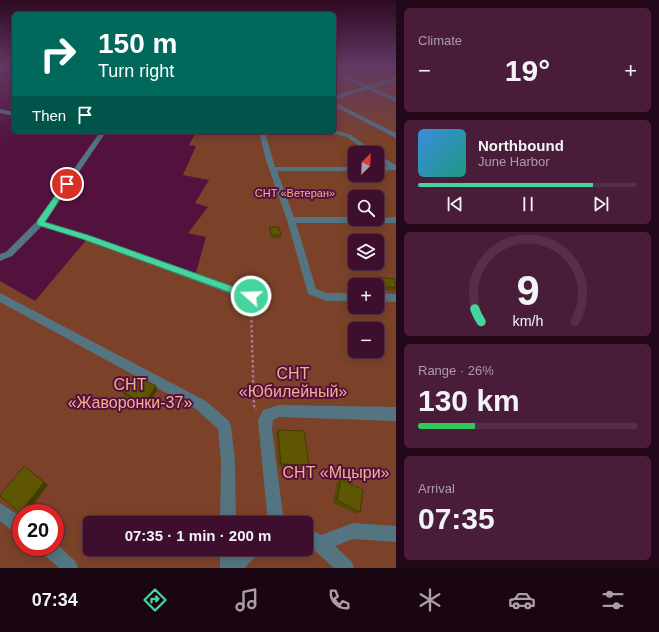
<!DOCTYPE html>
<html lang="en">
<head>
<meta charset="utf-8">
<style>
	:root { --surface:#3e0e2e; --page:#491c3a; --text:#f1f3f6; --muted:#ad9caa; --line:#572e4a; --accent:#46d49e }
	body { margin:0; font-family:Arial,sans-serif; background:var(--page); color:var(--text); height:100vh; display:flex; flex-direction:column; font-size:15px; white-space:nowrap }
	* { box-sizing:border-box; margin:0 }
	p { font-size:13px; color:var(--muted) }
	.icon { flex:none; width:22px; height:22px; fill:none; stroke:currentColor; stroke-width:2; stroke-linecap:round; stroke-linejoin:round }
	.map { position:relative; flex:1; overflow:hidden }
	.sheet { display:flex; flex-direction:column; gap:8px; padding:8px; background:#220819; width:263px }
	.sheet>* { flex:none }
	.hud { position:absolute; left:12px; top:12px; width:324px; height:122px; border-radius:6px; box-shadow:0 2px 10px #0003,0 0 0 1px var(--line); background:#00695c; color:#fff; overflow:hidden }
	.needle { width:26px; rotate:24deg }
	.controls { position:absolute; left:348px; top:146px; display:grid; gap:8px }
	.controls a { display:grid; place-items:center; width:36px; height:36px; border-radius:6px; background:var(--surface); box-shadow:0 2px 10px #0003,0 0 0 1px var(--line); font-size:20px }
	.speed { position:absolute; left:12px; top:504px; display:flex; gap:8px; font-size:20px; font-weight:700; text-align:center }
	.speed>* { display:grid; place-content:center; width:52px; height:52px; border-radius:50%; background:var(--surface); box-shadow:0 2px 10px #0003,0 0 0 1px var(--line); line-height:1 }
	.speed .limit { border:6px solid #d22; background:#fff; color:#111 }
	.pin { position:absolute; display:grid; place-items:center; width:34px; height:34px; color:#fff; margin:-17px; border:2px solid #fff; border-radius:50%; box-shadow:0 1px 4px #0007 }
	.me { position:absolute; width:44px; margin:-22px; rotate:290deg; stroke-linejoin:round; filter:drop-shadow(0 0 3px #0008) }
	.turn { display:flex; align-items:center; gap:14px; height:84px; padding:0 20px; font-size:18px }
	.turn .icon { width:52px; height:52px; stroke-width:2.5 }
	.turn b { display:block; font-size:28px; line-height:34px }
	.then { display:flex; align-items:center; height:38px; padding:0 20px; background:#0003; gap:8px; font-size:15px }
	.big { font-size:30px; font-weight:800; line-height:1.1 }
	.sheet .card { flex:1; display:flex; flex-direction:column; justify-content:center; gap:6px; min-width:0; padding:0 14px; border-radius:6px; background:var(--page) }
	.sheet .dial { align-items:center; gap:0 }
	.dial svg { height:104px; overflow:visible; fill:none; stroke:var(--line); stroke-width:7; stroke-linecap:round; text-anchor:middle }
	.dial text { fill:var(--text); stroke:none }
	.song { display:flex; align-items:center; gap:12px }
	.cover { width:48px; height:48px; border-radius:6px; background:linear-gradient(135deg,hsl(210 70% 55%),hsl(170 70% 35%)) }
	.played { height:4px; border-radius:2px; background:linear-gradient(90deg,var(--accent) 80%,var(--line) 80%) }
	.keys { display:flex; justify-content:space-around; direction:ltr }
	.heat { display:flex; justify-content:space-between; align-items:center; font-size:22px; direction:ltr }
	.charge { height:6px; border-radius:3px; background:linear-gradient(90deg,#34c759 26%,var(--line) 0) }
	.trip { position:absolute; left:83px; top:516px; width:230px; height:40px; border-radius:6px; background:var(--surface); box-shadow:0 2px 10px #0003,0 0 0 1px var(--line); font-weight:800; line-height:40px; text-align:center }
	.dock { display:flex; height:64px; justify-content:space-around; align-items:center; background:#190612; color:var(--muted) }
	.dock .icon { width:28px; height:28px }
	.dock .selected { color:var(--accent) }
	.dock b { font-size:18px; color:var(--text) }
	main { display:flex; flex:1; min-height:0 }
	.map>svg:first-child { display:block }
</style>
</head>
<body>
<main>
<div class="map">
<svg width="396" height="568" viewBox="0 0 396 568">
	<rect width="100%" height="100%" fill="#53123e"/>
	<path fill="#7b4229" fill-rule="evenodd" d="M334,65H396V568H0V281L35,301L88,238L195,276L206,237L188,233L208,207L195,203L209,180L183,175L196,146L189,145L196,132H334ZM355,153H377V175H355ZM355,197H377V219H355ZM355,241H377V263H355ZM355,285H377V307H355ZM355,329H377V351H355ZM21,513H55V547H21ZM90,523H306V549H90Z"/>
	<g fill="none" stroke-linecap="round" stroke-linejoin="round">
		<polyline stroke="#ab7898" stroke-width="2.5" stroke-dasharray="2.5 2.5" stroke-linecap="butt" points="251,305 254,406 256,410"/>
		<g fill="#547481" fill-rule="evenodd">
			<polygon points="7,65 0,69 1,65"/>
			<polygon points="334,71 369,86 396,77 396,81 373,88 396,98 396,102 368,89 334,100 334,96 364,87 334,74"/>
			<polygon points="334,102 396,133 396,138 334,106"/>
			<polygon points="0,109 14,112 14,116 0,113"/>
			<polygon points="334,130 351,135 376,153 369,153 347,137 332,133 331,132 334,132"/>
			<polygon points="100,132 106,132 45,222 88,235 255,294 256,297 255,300 247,300 82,239 42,226 12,256 0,261 0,254 6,252 37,221"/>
			<polygon points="259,132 265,132 275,167 355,167 355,171 277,171 294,217 355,217 355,219 396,217 396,223 296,223 316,289 327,293 355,293 355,301 327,301 308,294 287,220 266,160"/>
			<polygon points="377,154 396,165 396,170 377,171 377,167 388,166 377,159"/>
			<polygon points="0,293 206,401 229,421 231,426 235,461 236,523 220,523 221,461 218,429 196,409 0,302"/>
			<polygon points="377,293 396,294 396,302 377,301"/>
			<polygon points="279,405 396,407 396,421 279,417 273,420 272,430 284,523 268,523 258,420 263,410"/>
			<polygon points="0,503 21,517 21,535 15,533 0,521"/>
			<polygon points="353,523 396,526 396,542 353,539 335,546 352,562 354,568 334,568 314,550 306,544 306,527 321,535"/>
			<polygon points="55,542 76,562 78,568 59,568 42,553 40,547 55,547"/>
			<path d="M220,549H236V551L239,549H260C257,557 250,561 245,568H220Z"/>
		</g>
	</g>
	<g fill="#514a02">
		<polygon points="270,227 281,235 281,238 271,238 269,229"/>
		<polygon points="378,277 396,286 396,289 395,291 379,289 377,280"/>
		<polygon points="156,386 157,391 145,408 124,396 122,391"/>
		<polygon points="278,430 309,465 306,468 279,467 276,434"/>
		<polygon points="341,479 360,512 356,514 333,503 337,482"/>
	</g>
	<g fill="#423c01">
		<polygon points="156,386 157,391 145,408 144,404"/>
		<polygon points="24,466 48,485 27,513 20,513"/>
	</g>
	<g fill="#5e5602" stroke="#423c01">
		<polygon points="270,227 279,227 281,235 271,235"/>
		<polygon points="378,277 394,279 396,286 396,288 381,286"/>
		<polygon points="137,376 156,386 144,404 122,391"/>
		<polygon points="278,430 304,431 309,465 281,464"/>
		<polygon points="24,466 44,482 20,513 0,496 0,495"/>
		<polygon points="341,479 363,490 360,512 337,500"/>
	</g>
	<linearGradient id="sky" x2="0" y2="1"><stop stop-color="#2e0a22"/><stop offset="0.45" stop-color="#603963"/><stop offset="1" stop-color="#603963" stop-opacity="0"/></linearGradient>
	<rect width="396" height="145" fill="url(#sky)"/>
	<polygon fill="#46d49e" stroke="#2e8a67" points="67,182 70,184 45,222 88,235 254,294 256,296 254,299 248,299 82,239 37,225 37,221 64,183"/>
	<g text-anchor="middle" stroke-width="4" stroke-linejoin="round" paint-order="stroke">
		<g font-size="11" fill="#f9ae8e" stroke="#53123e">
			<text x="295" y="197">СНТ «Ветеран»</text>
		</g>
		<g font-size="16" fill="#f9ae8e" stroke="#53123e">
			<text x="293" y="379">СНТ<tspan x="293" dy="18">«Юбилейный»</tspan></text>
			<text x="130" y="390">СНТ<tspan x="130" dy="18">«Жаворонки-37»</tspan></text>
			<text x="336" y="478">СНТ «Мцыри»</text>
		</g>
	</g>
</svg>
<div class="controls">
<a><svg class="needle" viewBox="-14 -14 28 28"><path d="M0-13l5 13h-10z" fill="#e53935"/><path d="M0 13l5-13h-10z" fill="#ad9caa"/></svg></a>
<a><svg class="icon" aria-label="search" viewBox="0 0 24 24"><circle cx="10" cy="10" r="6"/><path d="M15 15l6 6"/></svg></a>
<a><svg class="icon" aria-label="layers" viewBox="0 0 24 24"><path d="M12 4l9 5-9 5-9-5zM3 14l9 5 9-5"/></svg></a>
<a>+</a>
<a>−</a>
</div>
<div class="speed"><div class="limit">20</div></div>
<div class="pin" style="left:67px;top:184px;background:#d93025"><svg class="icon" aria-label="arrive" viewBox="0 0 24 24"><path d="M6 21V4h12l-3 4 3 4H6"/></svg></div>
<svg class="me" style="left:251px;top:296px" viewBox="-20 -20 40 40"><circle r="17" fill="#46d49e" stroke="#fff" stroke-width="3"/><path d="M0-11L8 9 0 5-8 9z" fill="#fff"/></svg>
<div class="trip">07:35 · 1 min · 200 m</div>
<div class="hud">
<div class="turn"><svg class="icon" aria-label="right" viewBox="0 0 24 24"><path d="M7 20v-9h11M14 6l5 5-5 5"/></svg><div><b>150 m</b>Turn right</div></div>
<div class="then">Then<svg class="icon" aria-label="arrive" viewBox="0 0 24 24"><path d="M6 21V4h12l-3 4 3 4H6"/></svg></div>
</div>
</div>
<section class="sheet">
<div class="card"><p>Climate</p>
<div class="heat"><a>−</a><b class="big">19°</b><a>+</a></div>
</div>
<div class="card">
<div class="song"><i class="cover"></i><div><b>Northbound</b><p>June Harbor</p></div></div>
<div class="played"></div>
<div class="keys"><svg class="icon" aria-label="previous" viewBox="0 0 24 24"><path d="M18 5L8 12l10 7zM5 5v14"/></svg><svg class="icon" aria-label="pause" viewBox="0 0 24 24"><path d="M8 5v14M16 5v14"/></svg><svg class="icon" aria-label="next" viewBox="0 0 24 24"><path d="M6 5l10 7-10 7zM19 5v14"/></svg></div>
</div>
<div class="card dial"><svg viewBox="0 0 100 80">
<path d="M14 69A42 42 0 1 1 86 69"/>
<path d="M14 69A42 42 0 0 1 9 59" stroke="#46d49e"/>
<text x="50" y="56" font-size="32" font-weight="700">9</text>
<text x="50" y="72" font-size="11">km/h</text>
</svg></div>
<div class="card"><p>Range · 26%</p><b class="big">130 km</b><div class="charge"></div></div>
<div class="card"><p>Arrival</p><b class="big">07:35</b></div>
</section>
</main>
<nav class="dock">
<b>07:34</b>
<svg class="icon selected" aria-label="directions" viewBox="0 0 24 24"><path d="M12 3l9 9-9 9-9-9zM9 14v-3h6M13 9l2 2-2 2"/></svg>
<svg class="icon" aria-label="music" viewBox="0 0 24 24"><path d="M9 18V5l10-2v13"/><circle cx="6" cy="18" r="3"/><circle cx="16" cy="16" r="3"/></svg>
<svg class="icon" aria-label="phone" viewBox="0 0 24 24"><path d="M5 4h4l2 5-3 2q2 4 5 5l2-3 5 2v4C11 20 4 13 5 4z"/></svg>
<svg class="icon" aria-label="climate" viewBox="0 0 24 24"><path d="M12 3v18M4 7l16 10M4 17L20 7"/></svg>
<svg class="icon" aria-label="car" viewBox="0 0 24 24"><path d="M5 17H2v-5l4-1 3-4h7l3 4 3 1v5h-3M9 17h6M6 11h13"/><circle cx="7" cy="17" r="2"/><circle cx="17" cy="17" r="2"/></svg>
<svg class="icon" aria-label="filters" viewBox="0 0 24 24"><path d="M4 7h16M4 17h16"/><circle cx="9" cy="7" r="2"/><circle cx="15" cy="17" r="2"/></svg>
</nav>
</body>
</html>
